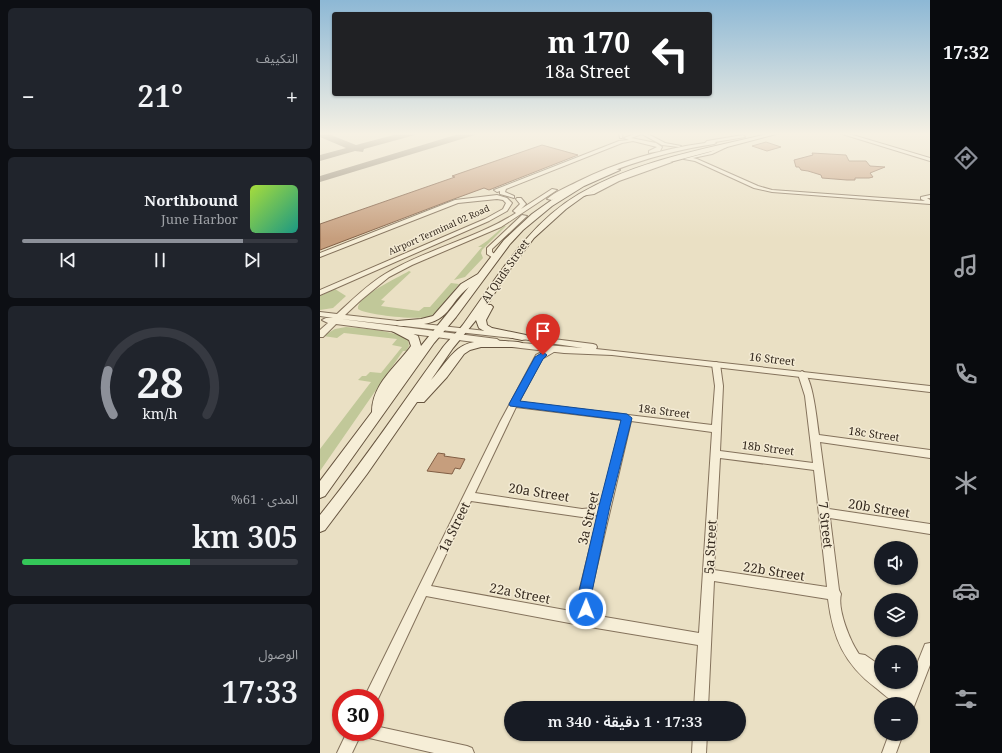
<!DOCTYPE html>
<html lang="ar">
<head>
<meta charset="utf-8">
<style>
	:root { --surface:#171b24; --page:#20242c; --text:#f1f3f6; --muted:#9ea1a6; --line:#363941; --accent:#8c9099 }
	body { margin:0; font-family:"Noto Serif","Noto Sans Arabic",serif; background:var(--page); color:var(--text); direction:rtl; height:100vh; display:flex; flex-direction:column; font-size:15px; white-space:nowrap }
	* { box-sizing:border-box; margin:0 }
	p { font-size:13px; color:var(--muted) }
	.icon { flex:none; width:22px; height:22px; fill:none; stroke:currentColor; stroke-width:2; stroke-linecap:round; stroke-linejoin:round }
	.map { position:relative; flex:1; overflow:hidden; direction:ltr }
	.sheet { display:flex; flex-direction:column; gap:8px; padding:8px; background:#0d0f14; width:320px }
	.sheet>* { flex:none }
	.banner { position:absolute; left:12px; top:12px; width:380px; height:84px; border-radius:4px; box-shadow:0 1px 3px #0004; direction:rtl; background:#202124; color:#fff; overflow:hidden }
	.buttons { position:absolute; left:554px; top:541px; display:grid; gap:8px }
	.buttons a { display:grid; place-items:center; width:44px; height:44px; border-radius:50%; background:var(--surface); box-shadow:0 1px 3px #0004; font-size:20px }
	.speed { position:absolute; left:12px; top:689px; display:flex; gap:8px; font-size:20px; font-weight:700; text-align:center }
	.speed>* { display:grid; place-content:center; width:52px; height:52px; border-radius:50%; background:var(--surface); box-shadow:0 1px 3px #0004; line-height:1 }
	.speed .limit { border:6px solid #d22; background:#fff; color:#111 }
	.pin { position:absolute; display:grid; place-items:center; width:34px; height:34px; color:#fff; margin:-41px -17px; border-radius:50% 50% 50% 0; rotate:-45deg; box-shadow:0 0 4px #0007 }
	.pin .icon { rotate:45deg }
	.me { position:absolute; width:44px; margin:-22px; rotate:1deg; stroke-linejoin:round; filter:drop-shadow(0 0 3px #0008) }
	.turn { display:flex; align-items:center; gap:14px; height:84px; padding:0 16px; font-size:18px }
	.turn .icon { width:52px; height:52px; stroke-width:2.5 }
	.turn b { display:block; font-size:28px; line-height:34px }
	.big { font-size:30px; font-weight:600; line-height:1.1 }
	.sheet .card { flex:1; display:flex; flex-direction:column; justify-content:center; gap:6px; min-width:0; padding:0 14px; border-radius:6px; background:var(--page) }
	.sheet .dial { align-items:center; gap:0 }
	.dial svg { height:104px; overflow:visible; fill:none; stroke:var(--line); stroke-width:7; stroke-linecap:round; text-anchor:middle }
	.dial text { fill:var(--text); stroke:none }
	.song { display:flex; align-items:center; gap:12px }
	.cover { width:48px; height:48px; border-radius:6px; background:linear-gradient(135deg,hsl(80 70% 55%),hsl(170 70% 35%)) }
	.played { height:4px; border-radius:2px; background:linear-gradient(90deg,var(--accent) 80%,var(--line) 80%) }
	.keys { display:flex; justify-content:space-around; direction:ltr }
	.heat { display:flex; justify-content:space-between; align-items:center; font-size:22px; direction:ltr }
	.charge { height:6px; border-radius:3px; background:linear-gradient(90deg,#34c759 61%,var(--line) 0) }
	.trip { position:absolute; left:184px; top:701px; width:242px; height:40px; border-radius:20px; background:var(--surface); box-shadow:0 1px 3px #0004; font-weight:600; line-height:40px; text-align:center; direction:rtl }
	main { display:flex; flex:1; min-height:0 }
	.menu { display:flex; flex-direction:column; width:72px; justify-content:space-around; align-items:center; background:#090b0e; color:var(--muted) }
	.menu .icon { width:28px; height:28px }
	.menu .selected { color:var(--accent) }
	.menu b { font-size:18px; color:var(--text) }
	.map>svg:first-child { display:block }
</style>
</head>
<body>
<main>
<nav class="menu">
<b>17:32</b>
<svg class="icon selected" aria-label="directions" viewBox="0 0 24 24"><path d="M12 3l9 9-9 9-9-9zM9 14v-3h6M13 9l2 2-2 2"/></svg>
<svg class="icon" aria-label="music" viewBox="0 0 24 24"><path d="M9 18V5l10-2v13"/><circle cx="6" cy="18" r="3"/><circle cx="16" cy="16" r="3"/></svg>
<svg class="icon" aria-label="phone" viewBox="0 0 24 24"><path d="M5 4h4l2 5-3 2q2 4 5 5l2-3 5 2v4C11 20 4 13 5 4z"/></svg>
<svg class="icon" aria-label="climate" viewBox="0 0 24 24"><path d="M12 3v18M4 7l16 10M4 17L20 7"/></svg>
<svg class="icon" aria-label="car" viewBox="0 0 24 24"><path d="M5 17H2v-5l4-1 3-4h7l3 4 3 1v5h-3M9 17h6M6 11h13"/><circle cx="7" cy="17" r="2"/><circle cx="17" cy="17" r="2"/></svg>
<svg class="icon" aria-label="filters" viewBox="0 0 24 24"><path d="M4 7h16M4 17h16"/><circle cx="9" cy="7" r="2"/><circle cx="15" cy="17" r="2"/></svg>
</nav>
<div class="map">
<svg width="610" height="753" viewBox="0 0 610 753">
	<rect width="100%" height="100%" fill="#eae0c4"/>
	<g fill="#c1c899">
		<polygon points="184,226 186,226 162,250 161,253 163,258 145,277 134,280 162,247 158,247 167,241"/>
		<path d="M89,271L91,272L61,300L65,301L61,306L99,311L104,307H110L131,283L139,284C131,294 122,309 111,316C102,321 46,315 38,309C36,296 78,278 89,271Z"/>
		<polygon points="15,289 26,296 13,308 0,310 0,296"/>
		<path d="M26,327C41,328 78,331 88,340L89,346L86,351H83L0,471V449L51,382L38,380L42,376H46L50,372L61,373L82,347L72,345L77,339L24,333L17,338L3,336L15,329Z"/>
	</g>
	<g fill="none" stroke-linecap="round" stroke-linejoin="round">
		<g fill="#908572" fill-rule="evenodd">
			<polygon points="0,133 6,133 36,145 81,133 96,133 95,135 44,149 43,152 35,151 0,161 0,155 26,148 0,137"/>
			<polygon points="142,133 156,133 155,135 0,182 0,176"/>
		</g>
	</g>
	<g fill="#c69e7d" stroke="#815e44">
		<polygon points="446,142 461,147 447,151 432,146"/>
		<polygon points="222,145 258,155 169,190 164,188 134,199 0,250 0,224 135,177 132,176"/>
		<polygon points="492,153 526,155 529,161 546,161 550,166 565,167 550,173 553,177 549,178 535,178 535,180 527,180 502,178 501,175 488,171 481,170 479,167 476,167 474,160 493,155"/>
		<polygon points="118,453 125,454 124,456 145,459 140,469 135,468 132,474 107,471"/>
	</g>
	<g fill="none" stroke-linecap="round" stroke-linejoin="round">
		<g stroke="#84725c" stroke-width="2">
			<g id="minor">
				<polygon points="299,133 303,133 302,138 300,138"/>
				<polygon points="406,145 407,147 392,154 373,158 377,159 438,186 452,190 605,201 601,199 601,197 610,195 610,198 607,198 610,200 610,204 452,192 434,188 375,161 364,159 390,152"/>
				<polygon points="348,161 352,162 299,181 274,194 261,196 259,195 271,192 295,179"/>
				<path d="M232,347H235L239,349L222,359L199,402L392,425L395,386L392,364L396,362L400,364L403,386L400,451L493,463L485,396L478,374L482,371C493,375 497,423 499,435L610,450V458L500,442L509,509L610,524V534L510,518L519,590L521,594C517,609 530,641 539,654L545,655L561,666V682H587L589,684L605,644L610,643V665L593,709L591,710V704C587,704 583,705 579,704C573,703 561,692 556,688C524,664 513,638 508,599L394,581L388,708H374L378,645L276,628L106,596L56,703L55,698H44L180,422L216,355ZM196,407L302,420L281,503L273,508L262,509L155,493ZM311,421L392,432L379,633L279,616L272,607L271,592ZM400,458L494,470L507,587L394,570ZM151,501L262,517L278,515L259,592L260,609L262,613L111,586Z"/>
				<polygon points="55,726 147,746 152,748 154,753 114,753 45,737 43,732 55,732"/>
				<polygon points="27,732 42,732 32,753 17,753"/>
				<polygon points="373,734 387,734 386,753 372,753"/>
				<polygon points="569,734 583,734 576,753 562,753"/>
			</g>
		</g>
		<g stroke="#84725c" stroke-width="2">
			<g id="tertiary">
				<polygon points="317,133 326,133 345,143 361,146 359,147 342,145 322,134 311,138 336,143 342,147 340,151 329,153 329,151 337,147 313,141 302,143 186,189 185,192 194,196 194,198 180,194 180,191 177,192 174,190 299,141 309,140 304,138"/>
				<polygon points="519,133 526,133 610,158 610,161"/>
				<path d="M423,135L425,137L395,142L396,143L394,144C336,153 283,171 232,200L227,199C235,192 247,187 257,182C297,162 341,149 385,143L387,141Z"/>
				<path d="M232,189L237,190L181,227L92,265L69,277L41,300L25,315L202,335L273,344L276,345L277,347L276,349L610,386V392L292,355L244,353L192,347L189,346L188,344L189,342L263,348L202,339L21,319L177,339L181,342L177,345L16,324L3,337H0V330L8,323L2,320L6,318H13L0,316V312L17,314C32,300 47,285 65,274C106,249 155,239 196,213L193,211L200,204L196,199L197,198H201L206,204L201,209Z"/>
				<polygon points="177,195 187,198 192,203 187,211 169,221 0,295 0,290 165,219 183,209 186,203 183,200 177,199 138,203 0,257 0,253 135,200"/>
				<polygon points="202,215 207,216 172,249 172,252 178,257 177,258 173,258 167,254 167,248"/>
			</g>
		</g>
		<g stroke="#66543f" stroke-width="2">
			<g id="secondary">
				<path d="M451,133H460L335,166L287,184L264,196L246,209L214,238L188,272L167,305H171L173,307L166,320L167,325L172,328L206,335L207,337L206,339L202,340L166,332L159,328L156,320L133,348L111,380C120,370 128,357 138,349C153,337 179,341 198,342L202,343L203,345L202,347H161L150,350L144,354L127,377L104,402H97L47,474L5,530L0,532V515C43,462 81,405 121,350C128,340 138,332 145,322C179,275 208,224 259,194C317,160 386,149 451,133Z"/>
				<path d="M295,169L300,170L264,186L232,206L203,230L190,244L136,317L114,343L5,496L0,498V481L52,412C52,384 76,367 91,346L89,340L72,331L70,329L72,327H78L98,336L101,346L149,287C127,304 131,323 95,325C89,325 83,327 77,325L75,323L77,321L101,319L113,316L141,284L158,274L184,240L212,214L243,192L260,183Z"/>
			</g>
		</g>
		<use href="#minor" fill="#f6eed7" fill-rule="evenodd"/>
		<use href="#tertiary" fill="#f6eed7" fill-rule="evenodd"/>
		<use href="#secondary" fill="#f6eed7" fill-rule="evenodd"/>
	</g>
	<linearGradient id="sky" x2="0" y2="1"><stop stop-color="#8db8d5"/><stop offset="0.56" stop-color="#f6f1e4"/><stop offset="1" stop-color="#f6f1e4" stop-opacity="0"/></linearGradient>
	<rect width="610" height="239" fill="url(#sky)"/>
	<polygon fill="#1a73e8" stroke="#114b97" points="223,352 227,355 223,359 200,401 307,414 312,418 290,506 272,592 272,609 270,614 266,616 261,614 259,609 259,592 279,506 301,420 190,406 189,404 215,357"/>
	<g text-anchor="middle" stroke-width="3" stroke-linejoin="round" paint-order="stroke">
		<g font-size="9" fill="#352a1f" stroke="#f3ead3">
			<text transform="translate(119 230) rotate(-24)" y="3">Airport Terminal 02 Road</text>
		</g>
		<g font-size="11" fill="#352a1f" stroke="#f3ead3">
			<text transform="translate(185 271) rotate(-55)" y="4">Al Quds Street</text>
			<text transform="translate(452 359) rotate(7)" y="4">16 Street</text>
			<text transform="translate(344 411) rotate(7)" y="4">18a Street</text>
			<text transform="translate(554 434) rotate(8)" y="4">18c Street</text>
			<text transform="translate(448 448) rotate(7)" y="4">18b Street</text>
		</g>
		<g font-size="13" fill="#352a1f" stroke="#f3ead3">
			<text transform="translate(219 492) rotate(9)" y="5">20a Street</text>
			<text transform="translate(559 508) rotate(9)" y="5">20b Street</text>
			<text transform="translate(268 518) rotate(-77)" y="5">3a Street</text>
			<text transform="translate(506 525) rotate(83)" y="5">7 Street</text>
			<text transform="translate(134 527) rotate(-64)" y="5">1a Street</text>
			<text transform="translate(390 547) rotate(-87)" y="5">5a Street</text>
			<text transform="translate(454 571) rotate(9)" y="5">22b Street</text>
			<text transform="translate(200 593) rotate(11)" y="5">22a Street</text>
		</g>
	</g>
</svg>
<div class="buttons">
<a><svg class="icon" aria-label="sound" viewBox="0 0 24 24"><path d="M4 9h4l5-4v14l-5-4H4zM17 9q2 3 0 6"/></svg></a>
<a><svg class="icon" aria-label="layers" viewBox="0 0 24 24"><path d="M12 4l9 5-9 5-9-5zM3 14l9 5 9-5"/></svg></a>
<a>+</a>
<a>−</a>
</div>
<div class="speed"><div class="limit">30</div></div>
<div class="pin" style="left:223px;top:355px;background:#d93025"><svg class="icon" aria-label="arrive" viewBox="0 0 24 24"><path d="M6 21V4h12l-3 4 3 4H6"/></svg></div>
<svg class="me" style="left:266px;top:609px" viewBox="-20 -20 40 40"><circle r="17" fill="#1a73e8" stroke="#fff" stroke-width="3"/><path d="M0-11L8 9 0 5-8 9z" fill="#fff"/></svg>
<div class="trip">17:33 · 1 دقيقة · 340 m</div>
<div class="banner">
<div class="turn"><svg class="icon" aria-label="left" viewBox="0 0 24 24"><path d="M17 20v-9H6M10 6l-5 5 5 5"/></svg><div><b>170 m</b>18a Street</div></div>
</div>
</div>
<section class="sheet">
<div class="card"><p>التكييف</p>
<div class="heat"><a>−</a><b class="big">21°</b><a>+</a></div>
</div>
<div class="card">
<div class="song"><i class="cover"></i><div><b>Northbound</b><p>June Harbor</p></div></div>
<div class="played"></div>
<div class="keys"><svg class="icon" aria-label="previous" viewBox="0 0 24 24"><path d="M18 5L8 12l10 7zM5 5v14"/></svg><svg class="icon" aria-label="pause" viewBox="0 0 24 24"><path d="M8 5v14M16 5v14"/></svg><svg class="icon" aria-label="next" viewBox="0 0 24 24"><path d="M6 5l10 7-10 7zM19 5v14"/></svg></div>
</div>
<div class="card dial"><svg viewBox="0 0 100 80">
<path d="M14 69A42 42 0 1 1 86 69"/>
<path d="M14 69A42 42 0 0 1 10 35" stroke="#8c9099"/>
<text x="50" y="56" font-size="32" font-weight="700">28</text>
<text x="50" y="72" font-size="11">km/h</text>
</svg></div>
<div class="card"><p>المدى · 61%</p><b class="big">305 km</b><div class="charge"></div></div>
<div class="card"><p>الوصول</p><b class="big">17:33</b></div>
</section>
</main>
</body>
</html>
